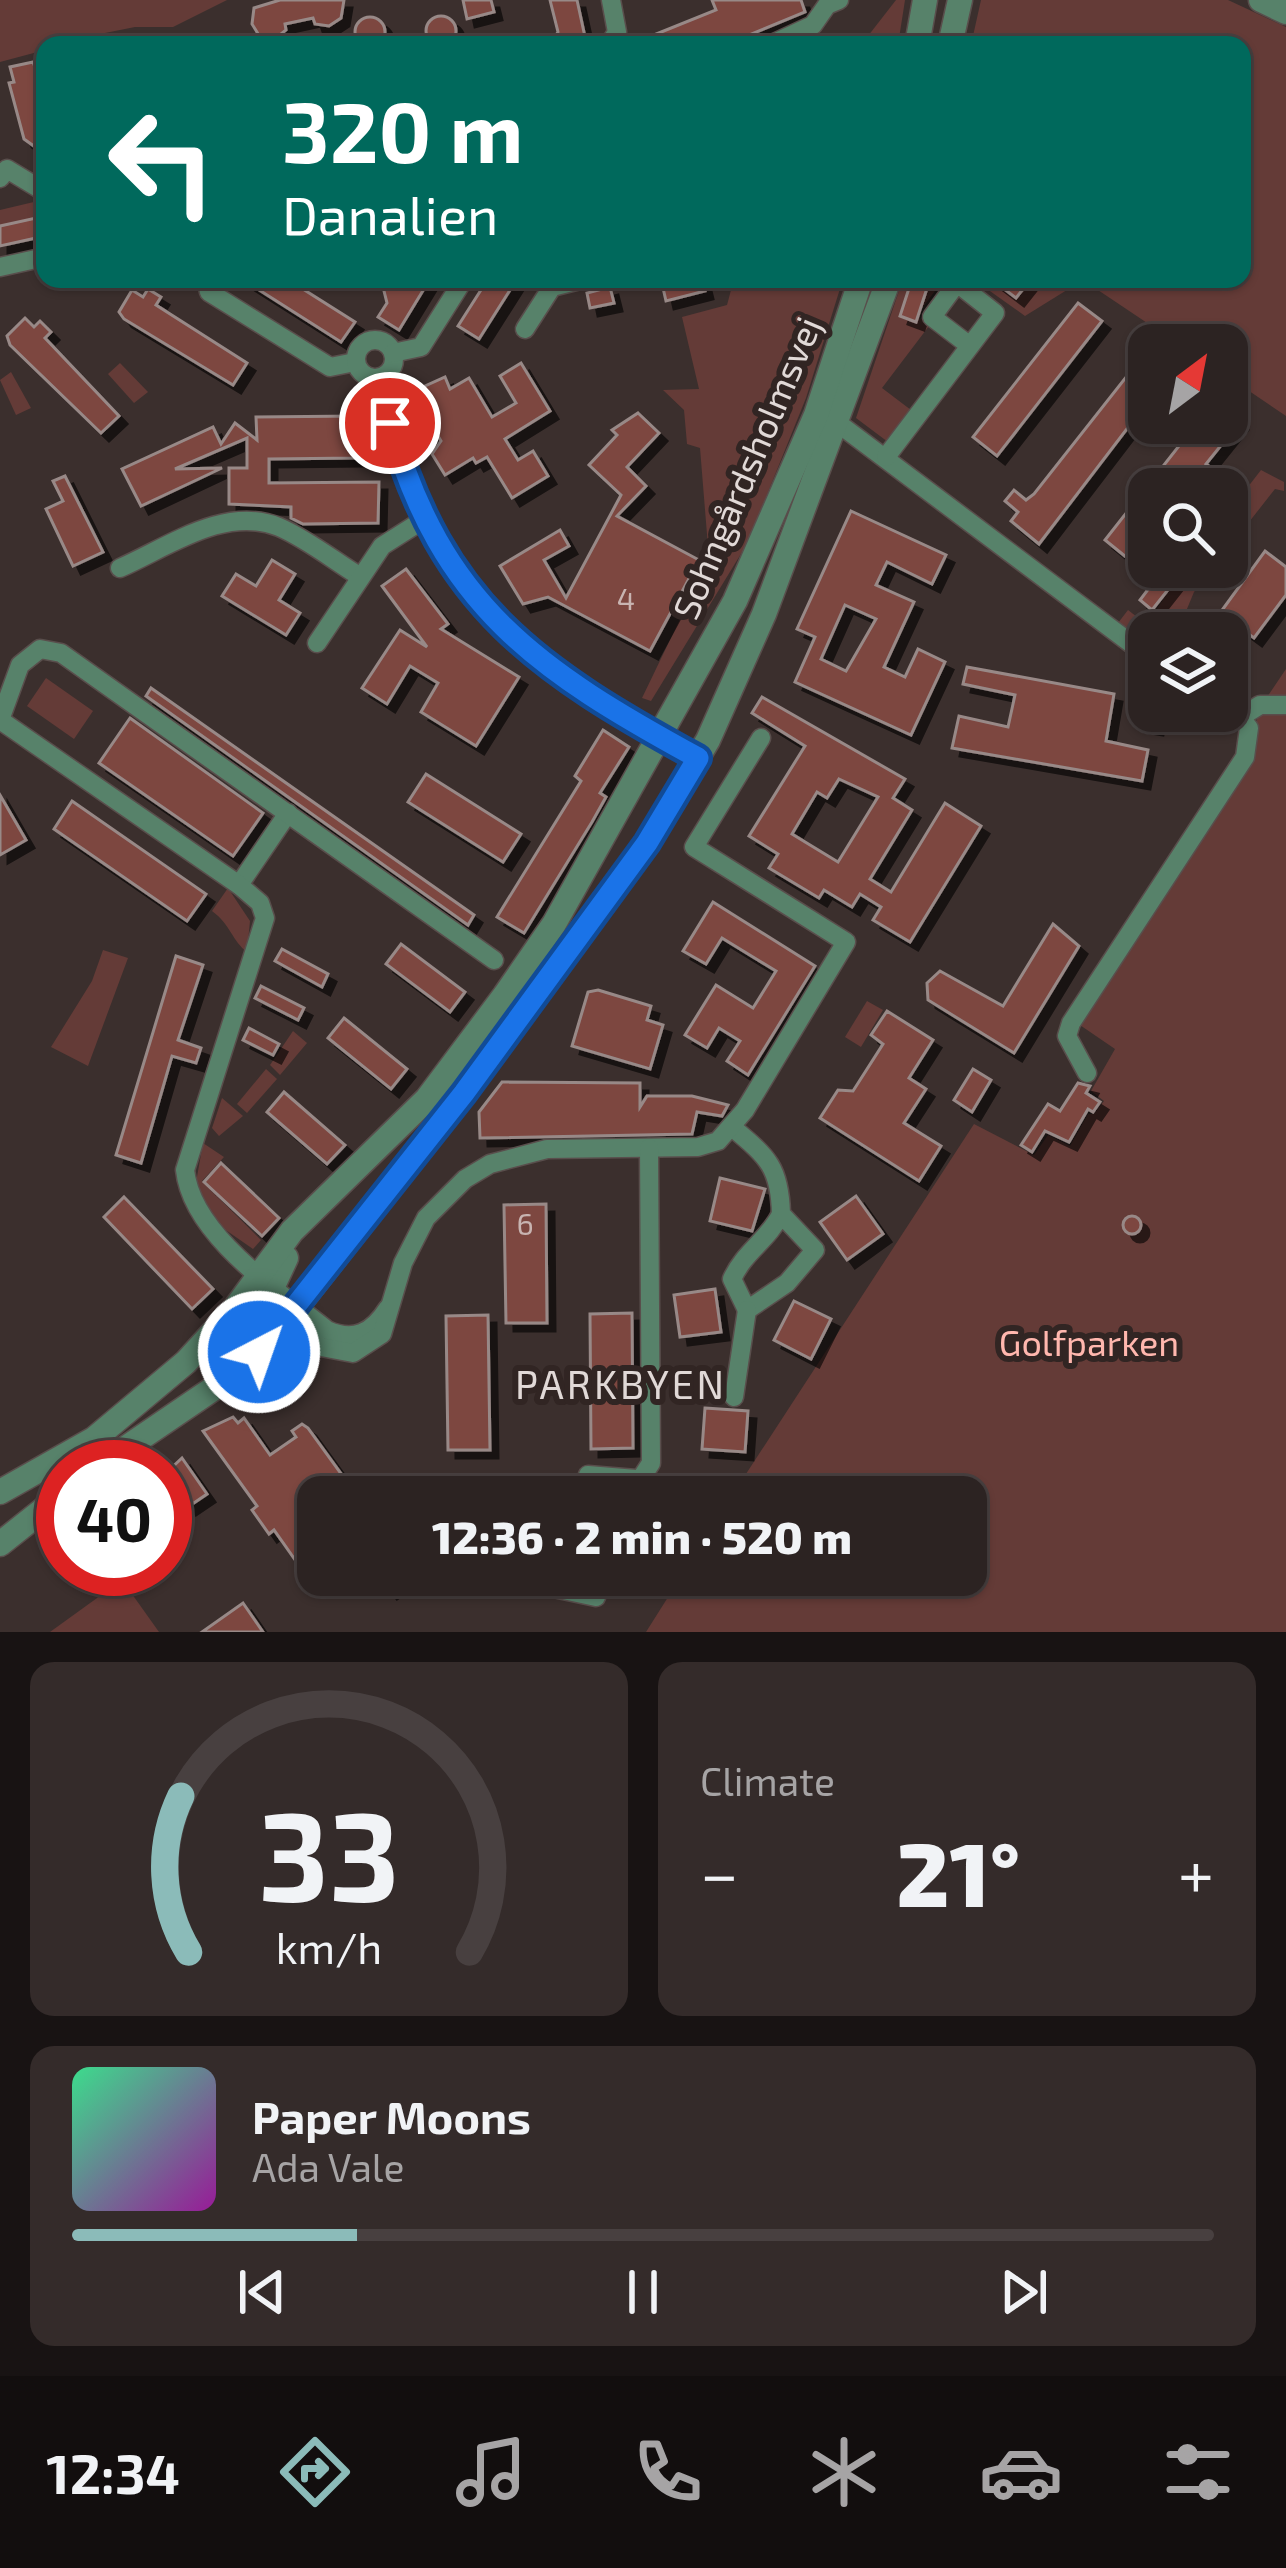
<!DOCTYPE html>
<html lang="en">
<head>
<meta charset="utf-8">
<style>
	:root { --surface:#2c2322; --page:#342b2a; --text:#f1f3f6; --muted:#a6a4a5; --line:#484040; --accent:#8bbbb9 }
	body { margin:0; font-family:"Exo 2",sans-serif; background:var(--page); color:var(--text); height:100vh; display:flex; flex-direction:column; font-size:45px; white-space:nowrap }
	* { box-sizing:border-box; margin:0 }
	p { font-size:39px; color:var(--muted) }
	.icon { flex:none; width:66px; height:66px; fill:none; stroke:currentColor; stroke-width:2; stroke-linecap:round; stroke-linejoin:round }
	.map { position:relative; height:1632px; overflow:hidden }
	.details { display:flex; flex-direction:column; gap:30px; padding:30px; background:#181313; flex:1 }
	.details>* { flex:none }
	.guide { position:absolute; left:36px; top:36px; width:1215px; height:252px; border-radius:24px; box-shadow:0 3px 9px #0004,0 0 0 3px var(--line); background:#00695c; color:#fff; overflow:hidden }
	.needle { width:78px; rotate:32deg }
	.tools { position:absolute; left:1128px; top:324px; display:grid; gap:24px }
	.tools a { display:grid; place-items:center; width:120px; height:120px; border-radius:24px; background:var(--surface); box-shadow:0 3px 9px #0004,0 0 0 3px var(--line); font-size:60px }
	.speed { position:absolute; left:36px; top:1440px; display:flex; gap:24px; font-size:60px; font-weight:700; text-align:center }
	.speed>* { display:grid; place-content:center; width:156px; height:156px; border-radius:50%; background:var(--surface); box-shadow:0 3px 9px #0004,0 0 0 3px var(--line); line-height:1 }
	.speed .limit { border:18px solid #d22; background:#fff; color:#111 }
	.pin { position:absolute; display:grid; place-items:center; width:102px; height:102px; color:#fff; margin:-51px; border:6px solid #fff; border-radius:50%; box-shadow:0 3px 12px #0007 }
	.me { position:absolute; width:132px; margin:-66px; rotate:41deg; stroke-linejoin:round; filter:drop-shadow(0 0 9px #0008) }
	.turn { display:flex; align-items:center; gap:42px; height:252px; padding:0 48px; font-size:54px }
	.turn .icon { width:156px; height:156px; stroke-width:2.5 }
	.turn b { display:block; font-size:84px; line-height:102px }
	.big { font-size:90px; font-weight:800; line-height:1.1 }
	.details .tile { flex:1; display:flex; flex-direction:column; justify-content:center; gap:18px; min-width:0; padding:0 42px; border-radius:24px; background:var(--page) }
	.details .dial { align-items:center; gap:0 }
	.dial svg { height:312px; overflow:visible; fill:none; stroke:var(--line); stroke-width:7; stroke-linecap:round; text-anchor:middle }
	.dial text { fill:var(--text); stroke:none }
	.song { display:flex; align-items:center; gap:36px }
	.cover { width:144px; height:144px; border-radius:18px; background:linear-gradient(135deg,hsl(150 70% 55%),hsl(300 70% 35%)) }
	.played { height:12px; border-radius:6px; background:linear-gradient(90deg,var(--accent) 25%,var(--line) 25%) }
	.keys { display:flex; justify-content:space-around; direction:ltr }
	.heat { display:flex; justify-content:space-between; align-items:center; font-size:66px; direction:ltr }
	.details .tiles { flex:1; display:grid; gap:30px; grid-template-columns:1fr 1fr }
	.tile:last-child { grid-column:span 2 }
	.trip { position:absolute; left:297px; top:1476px; width:690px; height:120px; border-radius:24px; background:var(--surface); box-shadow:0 3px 9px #0004,0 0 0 3px var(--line); font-weight:800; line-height:120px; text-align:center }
	.dock { display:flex; height:192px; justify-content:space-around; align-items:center; background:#120e0e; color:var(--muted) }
	.dock .icon { width:84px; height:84px }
	.dock .selected { color:var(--accent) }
	.dock b { font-size:54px; color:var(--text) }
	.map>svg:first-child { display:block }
</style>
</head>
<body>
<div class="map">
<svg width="1286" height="1632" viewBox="0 0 1286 1632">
	<defs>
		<filter id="shadow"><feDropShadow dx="8" dy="8" stdDeviation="0" flood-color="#0009"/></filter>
	</defs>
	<rect width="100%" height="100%" fill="#3b2f2d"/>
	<g fill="#643b37">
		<polygon points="0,0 227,0 173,27 135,27 45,45 45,50 0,62"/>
		<polygon points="896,0 905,0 898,45 861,45"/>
		<polygon points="981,0 1228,0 1286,27 1286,416 1227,376 1227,345 1180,345 1083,280 1025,316 973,279 1242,279 1242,45 971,45"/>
		<polygon points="38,201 42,216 0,226 0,210"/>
		<polygon points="734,279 843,279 806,398 747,544 651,701 642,698 709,559 700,448 687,444 684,410 663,390 699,389 682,317 727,305"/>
		<polygon points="903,279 944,279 917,315 929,326 882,388 911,410 888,442 856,418"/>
		<polygon points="120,363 148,392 134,403 108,374"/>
		<polygon points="11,372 31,408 16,415 0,380"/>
		<polygon points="1261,470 1284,482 1284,491 1275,489 1227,550 1227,514"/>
		<polygon points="1186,567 1214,567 1194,592 1177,633 1149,633 1149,647 1118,623 1128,610 1146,624"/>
		<polygon points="1286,669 1286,1632 646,1632 682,1575 966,1575 966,1497 731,1497 974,1124 1034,1155 1048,1135 1070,1146 1088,1114 1094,1114 1104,1101 1091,1091 1115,1049 1074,1021 1247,761 1257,740 1257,712"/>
		<polygon points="46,678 93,711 74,739 27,706"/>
		<path d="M228,888L250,921L247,952C232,941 231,925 212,911Z"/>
		<polygon points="103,950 128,958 88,1066 51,1047 92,981"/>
		<polygon points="867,1001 883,1010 861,1047 845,1037"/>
		<polygon points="293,1031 307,1043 280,1075 270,1065"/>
		<polygon points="266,1069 277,1079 247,1113 237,1104"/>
		<polygon points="222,1098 243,1116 219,1136 212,1128"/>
		<polygon points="203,1143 224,1157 202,1181 261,1240 253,1249 217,1224 195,1188"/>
		<polygon points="122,1580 159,1632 50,1632"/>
	</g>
	<g fill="#7d4640" stroke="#988987" stroke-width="3" fill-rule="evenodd" filter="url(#shadow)">
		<polygon points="280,0 344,0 341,18 329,26 315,24 313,18 285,24 286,30 275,39 260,37 252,24 254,8"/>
		<polygon points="463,0 491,0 494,12 467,19"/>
		<polygon points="550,0 577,0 585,37 580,45 549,45 558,32"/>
		<polygon points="712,0 801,0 805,12 725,45 629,45 716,10"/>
		<circle cx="441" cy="31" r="15"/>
		<circle cx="370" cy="32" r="15"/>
		<polygon points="33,62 44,91 45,154 24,139 9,83 14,82 10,67"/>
		<polygon points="45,216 45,236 0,246 0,226"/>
		<polygon points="242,279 287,279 355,322 341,342"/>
		<polygon points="381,279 430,279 399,330 378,317 387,303"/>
		<polygon points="488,279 517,279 479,339 458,326"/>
		<polygon points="661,279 702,279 705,291 666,301"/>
		<polygon points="912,279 930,279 916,322 900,316"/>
		<polygon points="991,279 1031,279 1016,298"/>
		<polygon points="610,287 614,303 590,308 587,293"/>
		<polygon points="148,289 161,297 156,305 247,363 233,385 124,319 119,312 132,290 143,297"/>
		<polygon points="1078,303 1102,321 997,456 973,437"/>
		<polygon points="25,318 34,327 40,321 51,332 45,338 119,416 101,433 10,345 7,336"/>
		<polygon points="1149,348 1149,400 1039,544 1011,521 1018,512 1005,501 1014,490 1026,500 1034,494"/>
		<polygon points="521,363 550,411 505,439 518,460 533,451 548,476 512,498 487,457 476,463 473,458 445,475 432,454 441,441 412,392 445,377 450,389 469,378 492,417 516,403 500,376"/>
		<polygon points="638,413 659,433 627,467 646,486 617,516 699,560 650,651 548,597 523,604 500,566 560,530 569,546 544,560 566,598 621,495 589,465 617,435 612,430"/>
		<polygon points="357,416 356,458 269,459 269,483 379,482 378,523 303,524 291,518 291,507 229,504 229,468 247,468 247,438 175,469 222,468 141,506 122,469 213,427 221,444 235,423 257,440 256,417"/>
		<polygon points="1197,423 1239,423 1206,464 1217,472 1204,489 1193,481 1187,489 1149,489 1149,537 1131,561 1105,540"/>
		<polygon points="65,476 103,552 73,566 46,509 63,501 53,481"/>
		<path d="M851,511L946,555L932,584L887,562L876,585L914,602L884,667L905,677L918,649L945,662L911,735L795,682L815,637L797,629ZM845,605L876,619L846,671L821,659Z"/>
		<polygon points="1265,551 1286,567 1286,595 1254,638 1220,613"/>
		<polygon points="272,560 295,574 279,600 300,613 286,635 222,596 236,574 256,586"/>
		<polygon points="1165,567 1186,567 1152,610 1140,600"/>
		<polygon points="406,569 448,624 441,629 519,677 476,746 421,712 438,683 410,666 387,704 362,688 400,630 427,647 382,586"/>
		<polygon points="967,667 1114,694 1106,741 1148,750 1142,781 952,748 959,716 1008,727 1015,695 963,684"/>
		<polygon points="151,688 474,915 468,925 146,696"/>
		<path d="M762,697L905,779L893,798L912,810L870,879L891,892L945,803L981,826L910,942L873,920L881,907L860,894L852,907L824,890L819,898L769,868L778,854L749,836L805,746L752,713ZM839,779L878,797L838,862L792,834L817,792L827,798Z"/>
		<polygon points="1139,711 1158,711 1155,727 1137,724"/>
		<polygon points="130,718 263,813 233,856 99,763"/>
		<polygon points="603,730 629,747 600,793 606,797 592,822 524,933 497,917 581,781 575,776"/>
		<polygon points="426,774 521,834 503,862 408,802"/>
		<polygon points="0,795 26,840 0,855"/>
		<polygon points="72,801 206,894 187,921 54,829"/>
		<polygon points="713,902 815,966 748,1075 727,1061 740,1041 719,1028 707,1048 685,1035 716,985 753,1008 776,971 722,938 706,964 683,951"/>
		<polygon points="1053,924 1079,946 1014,1053 928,1000 927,983 940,971 1003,1006"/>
		<polygon points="401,944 465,992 450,1012 386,964"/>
		<polygon points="282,949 328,974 322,987 275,961"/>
		<polygon points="176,956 203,965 178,1040 201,1048 196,1063 172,1056 141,1163 116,1155"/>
		<polygon points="261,986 304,1008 298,1020 255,998"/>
		<polygon points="598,990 651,1006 647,1020 663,1025 650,1069 572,1046 588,992"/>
		<polygon points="887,1011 933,1040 909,1078 926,1089 904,1123 941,1146 919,1181 820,1118 838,1090 853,1091 883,1044 871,1035"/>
		<polygon points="344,1018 407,1069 391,1089 328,1038"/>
		<polygon points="249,1028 279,1044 273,1055 243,1040"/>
		<polygon points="973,1069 991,1080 972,1112 954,1100"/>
		<polygon points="502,1082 640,1083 640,1107 647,1096 692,1096 728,1105 722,1116 697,1112 692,1134 480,1138 479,1112"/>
		<polygon points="1078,1083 1090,1086 1086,1093 1100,1102 1093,1112 1088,1109 1069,1142 1045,1131 1032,1152 1021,1145 1048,1104 1060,1111"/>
		<polygon points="284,1092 345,1145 327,1164 267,1112"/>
		<polygon points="221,1163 279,1218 262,1236 204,1182"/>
		<polygon points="720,1178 765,1189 752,1231 710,1221"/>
		<polygon points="856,1196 883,1234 847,1260 820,1222"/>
		<polygon points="124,1197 213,1289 192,1309 104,1217"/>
		<polygon points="546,1204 547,1323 506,1323 504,1205"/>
		<circle cx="1132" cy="1225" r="9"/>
		<polygon points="715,1289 721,1332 680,1337 674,1295"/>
		<polygon points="794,1301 831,1319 811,1359 774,1340"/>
		<polygon points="632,1313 633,1448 591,1449 590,1314"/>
		<polygon points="488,1315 490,1450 448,1450 446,1316"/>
		<polygon points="705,1408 748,1411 745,1452 702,1449"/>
		<polygon points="233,1417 238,1423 244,1418 270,1455 296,1437 292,1431 302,1424 308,1428 358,1497 318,1497 318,1575 310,1581 274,1530 269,1534 252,1510 257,1506 203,1431"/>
		<polygon points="182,1458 207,1494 188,1507 165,1474"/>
		<polygon points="377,1575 412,1575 389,1591"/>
		<polygon points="243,1603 263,1632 202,1632"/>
	</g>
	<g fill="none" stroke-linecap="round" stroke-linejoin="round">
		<g stroke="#594e4c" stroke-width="21">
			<g id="minor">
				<polyline points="609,45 617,32 611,0"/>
				<polyline points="770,45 813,25 827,5 839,0"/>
				<polyline points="0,178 7,169 45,192"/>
				<polyline points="0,267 45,257"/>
				<polyline points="206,279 209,292 330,367 355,362"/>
				<polyline points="525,329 552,287 584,279"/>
				<circle cx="375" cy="359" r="19"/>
				<polyline points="393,353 421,347 464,279"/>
				<path d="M378,378C391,425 401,476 423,519C482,635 588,697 698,758"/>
				<polyline points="839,424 1149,657"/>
				<polyline points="886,457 995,313 957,283 932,317 970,346"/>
				<path d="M120,568C168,547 225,505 279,527C307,539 333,560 359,576"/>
				<polyline points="317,643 382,546 423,520"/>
				<polyline points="1244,715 1260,705 1286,705"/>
				<polyline points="239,885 288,813"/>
				<polyline points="1087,1073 1067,1036 1071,1023 1245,757 1249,728 1227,700"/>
				<path d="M733,1128C768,1157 780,1168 781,1214L815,1250L787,1283L747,1310L732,1279C744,1252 768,1240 781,1214"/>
				<path d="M388,1308C372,1333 354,1342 327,1330C277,1290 192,1235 185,1170L265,918L260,903L239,885L0,720L20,665L40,649L61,653L494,960"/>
				<polyline points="277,1312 321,1347 353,1353 382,1334 403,1263 426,1218 465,1179 490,1164 547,1149 698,1147 718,1141 745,1110 846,942 694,847 761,738"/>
				<polyline points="734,1397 747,1310"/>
				<polyline points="580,1497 588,1475 636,1479"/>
				<polyline points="629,1497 651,1463 649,1148"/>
				<polyline points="553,1575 549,1587 596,1597 603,1575"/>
			</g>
		</g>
		<g stroke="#594e4c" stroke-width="27">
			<g id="tertiary">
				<polyline points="1261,0 1286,12"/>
				<polyline points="917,45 925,0"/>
				<polyline points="950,45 960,0"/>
				<polyline points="266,1301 286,1258"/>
				<polyline points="98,1467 220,1384 270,1341 464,1093 647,843 708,740 764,614 889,279"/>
				<polyline points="0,1492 94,1439 186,1362 236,1307 292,1231 427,1099 505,995 554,924 735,601 816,415 861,279"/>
				<polyline points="0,1544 63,1494"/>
			</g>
		</g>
		<use href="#minor" stroke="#57826a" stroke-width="18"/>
		<use href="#tertiary" stroke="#57826a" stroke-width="24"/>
	</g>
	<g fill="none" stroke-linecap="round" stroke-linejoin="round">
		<g stroke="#114b97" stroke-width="30">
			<path id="route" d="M259,1352L464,1093L647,843L698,758C539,671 441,606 390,423"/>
		</g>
		<use href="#route" stroke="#1a73e8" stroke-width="21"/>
	</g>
	<g text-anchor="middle" stroke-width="12" stroke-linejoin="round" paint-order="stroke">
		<g font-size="30" fill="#c8b4b1">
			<text x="626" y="610">4</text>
			<text x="525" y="1235">6</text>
		</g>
		<g font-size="36" fill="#e1d9d7" stroke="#312523">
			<text transform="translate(747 468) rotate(-67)" y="13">Sohngårdsholmsvej</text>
		</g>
		<g font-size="36" fill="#ffb7ae" stroke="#312523">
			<text x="1089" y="1356">Golfparken</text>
		</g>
		<g font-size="39" letter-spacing="3" fill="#e1d9d7" stroke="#312523">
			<text x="621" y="1399">PARKBYEN</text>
		</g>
	</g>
</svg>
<div class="tools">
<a><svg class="needle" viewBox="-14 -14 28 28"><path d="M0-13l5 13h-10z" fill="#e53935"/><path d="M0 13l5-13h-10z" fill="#a6a4a5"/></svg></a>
<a><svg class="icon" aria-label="search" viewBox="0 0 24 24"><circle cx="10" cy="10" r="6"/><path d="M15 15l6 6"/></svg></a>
<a><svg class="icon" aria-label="layers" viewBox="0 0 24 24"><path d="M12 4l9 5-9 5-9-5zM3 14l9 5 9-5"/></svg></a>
</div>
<div class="speed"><div class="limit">40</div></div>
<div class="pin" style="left:390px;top:423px;background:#d93025"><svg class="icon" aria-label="arrive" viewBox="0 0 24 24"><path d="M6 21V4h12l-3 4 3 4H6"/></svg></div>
<svg class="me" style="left:259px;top:1352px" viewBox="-20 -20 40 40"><circle r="17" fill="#1a73e8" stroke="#fff" stroke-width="3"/><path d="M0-11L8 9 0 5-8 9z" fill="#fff"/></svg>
<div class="trip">12:36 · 2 min · 520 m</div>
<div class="guide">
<div class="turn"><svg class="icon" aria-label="left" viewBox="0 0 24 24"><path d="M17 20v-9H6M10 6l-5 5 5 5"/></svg><div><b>320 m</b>Danalien</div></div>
</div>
</div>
<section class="details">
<div class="tiles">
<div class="tile dial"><svg viewBox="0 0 100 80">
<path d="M14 69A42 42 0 1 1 86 69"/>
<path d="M14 69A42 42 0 0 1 12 29" stroke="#8bbbb9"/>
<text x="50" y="56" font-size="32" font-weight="700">33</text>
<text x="50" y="72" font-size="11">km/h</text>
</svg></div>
<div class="tile"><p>Climate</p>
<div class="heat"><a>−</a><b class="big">21°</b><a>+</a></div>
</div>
<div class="tile">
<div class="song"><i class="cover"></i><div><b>Paper Moons</b><p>Ada Vale</p></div></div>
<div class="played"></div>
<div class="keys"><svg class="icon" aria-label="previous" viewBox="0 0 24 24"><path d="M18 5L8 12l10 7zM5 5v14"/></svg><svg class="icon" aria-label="pause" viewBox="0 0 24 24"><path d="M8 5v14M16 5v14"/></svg><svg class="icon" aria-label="next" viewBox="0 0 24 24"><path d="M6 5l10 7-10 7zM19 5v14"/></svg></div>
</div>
</div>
</section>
<nav class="dock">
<b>12:34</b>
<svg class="icon selected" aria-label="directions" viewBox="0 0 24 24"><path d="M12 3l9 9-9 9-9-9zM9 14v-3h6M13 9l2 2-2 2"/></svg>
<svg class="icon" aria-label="music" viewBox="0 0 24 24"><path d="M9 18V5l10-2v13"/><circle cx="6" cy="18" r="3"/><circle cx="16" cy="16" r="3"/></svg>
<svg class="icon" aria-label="phone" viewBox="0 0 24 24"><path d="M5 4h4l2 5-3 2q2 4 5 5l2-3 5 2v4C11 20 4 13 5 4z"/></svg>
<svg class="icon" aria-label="climate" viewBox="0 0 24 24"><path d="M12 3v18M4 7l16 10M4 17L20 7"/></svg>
<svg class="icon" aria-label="car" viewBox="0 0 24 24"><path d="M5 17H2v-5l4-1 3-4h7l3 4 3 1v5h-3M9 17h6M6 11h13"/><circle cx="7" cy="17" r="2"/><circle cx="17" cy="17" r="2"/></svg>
<svg class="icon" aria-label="filters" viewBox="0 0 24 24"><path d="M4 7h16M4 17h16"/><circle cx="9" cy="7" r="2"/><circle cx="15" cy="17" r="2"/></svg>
</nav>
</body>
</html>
